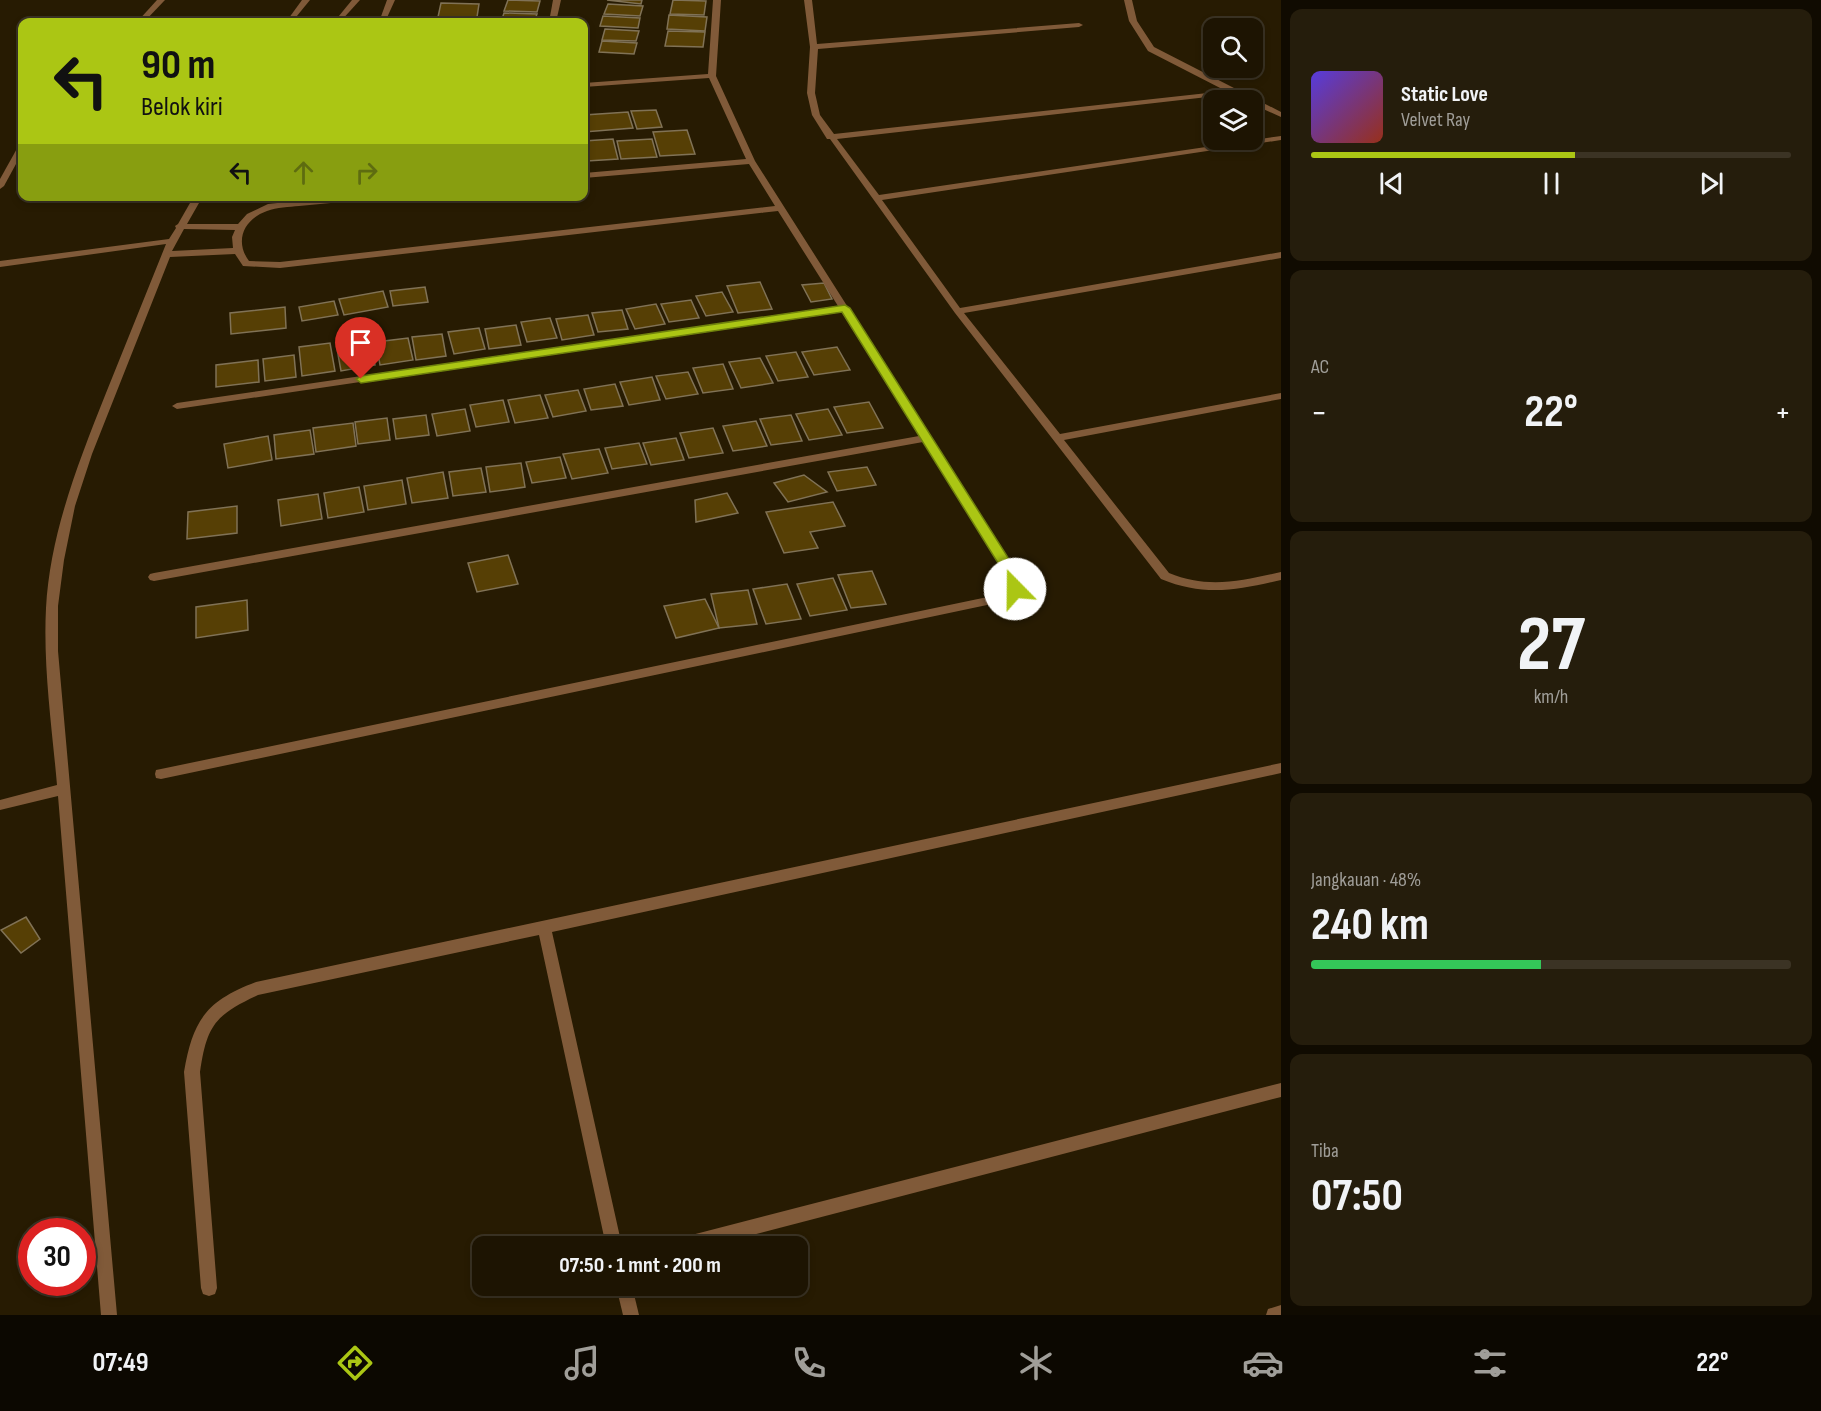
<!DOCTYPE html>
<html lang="id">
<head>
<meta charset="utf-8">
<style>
	:root { --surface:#1d1402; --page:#251d0c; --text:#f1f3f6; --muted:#a09e99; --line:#3b3324; --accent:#abc614 }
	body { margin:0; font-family:"Sofia Sans Condensed",sans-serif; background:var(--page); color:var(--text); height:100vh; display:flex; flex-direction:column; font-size:22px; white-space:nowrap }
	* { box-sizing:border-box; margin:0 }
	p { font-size:20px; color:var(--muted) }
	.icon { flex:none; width:33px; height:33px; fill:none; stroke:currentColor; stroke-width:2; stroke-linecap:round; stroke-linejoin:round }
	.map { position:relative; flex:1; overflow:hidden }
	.panel { display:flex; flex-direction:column; gap:9px; padding:9px; background:#100b01; width:540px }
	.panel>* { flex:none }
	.hud { position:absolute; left:18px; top:18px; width:570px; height:183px; border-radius:12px; box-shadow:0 3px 9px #0003,0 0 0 2px var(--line); background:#abc614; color:#111; overflow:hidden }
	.controls { position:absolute; left:1203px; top:18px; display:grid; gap:12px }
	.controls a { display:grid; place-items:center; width:60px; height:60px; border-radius:12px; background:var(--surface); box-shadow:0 3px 9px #0003,0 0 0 2px var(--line); font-size:30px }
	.speed { position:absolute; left:18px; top:1218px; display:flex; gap:12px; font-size:30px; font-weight:700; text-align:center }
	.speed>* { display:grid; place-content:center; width:78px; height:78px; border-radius:50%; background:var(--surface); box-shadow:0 3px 9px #0003,0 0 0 2px var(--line); line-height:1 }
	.speed .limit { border:9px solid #d22; background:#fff; color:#111 }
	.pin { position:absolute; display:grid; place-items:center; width:51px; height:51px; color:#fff; margin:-62px -26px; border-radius:50% 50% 50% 0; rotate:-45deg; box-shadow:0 0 6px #0007 }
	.pin .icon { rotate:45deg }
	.me { position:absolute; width:66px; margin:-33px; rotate:338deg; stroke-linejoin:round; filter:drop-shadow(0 0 4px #0008) }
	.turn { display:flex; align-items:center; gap:21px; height:126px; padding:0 24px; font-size:27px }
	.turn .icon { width:78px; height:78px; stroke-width:2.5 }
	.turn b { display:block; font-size:42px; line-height:51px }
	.lanes { display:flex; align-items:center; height:57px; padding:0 24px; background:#0003; justify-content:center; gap:30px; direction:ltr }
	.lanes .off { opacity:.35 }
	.big { font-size:45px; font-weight:700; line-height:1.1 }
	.panel .card { flex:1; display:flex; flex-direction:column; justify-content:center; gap:9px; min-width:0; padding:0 21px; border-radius:12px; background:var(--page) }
	.panel .dial { align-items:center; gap:0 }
	.dial b { font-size:78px; line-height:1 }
	.song { display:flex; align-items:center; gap:18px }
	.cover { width:72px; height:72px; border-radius:9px; background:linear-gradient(135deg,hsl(250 70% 55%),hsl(10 70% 35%)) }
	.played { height:6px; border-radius:3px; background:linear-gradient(90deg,var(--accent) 55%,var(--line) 55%) }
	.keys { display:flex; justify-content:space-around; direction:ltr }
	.heat { display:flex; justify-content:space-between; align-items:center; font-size:33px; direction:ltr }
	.charge { height:9px; border-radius:4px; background:linear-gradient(90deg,#34c759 48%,var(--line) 0) }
	.trip { position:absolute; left:472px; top:1236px; width:336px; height:60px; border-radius:12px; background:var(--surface); box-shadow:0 3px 9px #0003,0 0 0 2px var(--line); font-weight:700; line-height:60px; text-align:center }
	.tabs { display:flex; height:96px; justify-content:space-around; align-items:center; background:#0c0801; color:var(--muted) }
	.tabs .icon { width:42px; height:42px }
	.tabs .active { color:var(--accent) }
	.tabs b { font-size:27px; color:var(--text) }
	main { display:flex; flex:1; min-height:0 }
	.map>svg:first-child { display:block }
</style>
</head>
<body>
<main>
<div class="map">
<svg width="1281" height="1315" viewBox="0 0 1281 1315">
	<rect width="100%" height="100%" fill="#271b02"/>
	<g fill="#563f05" stroke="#807256" stroke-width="1.5">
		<polygon points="508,0 540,1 537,12 504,11"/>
		<polygon points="607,0 642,0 641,4"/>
		<polygon points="673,0 706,1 704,15 670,14"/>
		<polygon points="441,3 479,4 477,17 438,17"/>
		<polygon points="608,4 643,6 640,16 604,14"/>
		<polygon points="504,13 537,14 534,22 501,22"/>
		<polygon points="669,15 707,17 705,31 667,29"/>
		<polygon points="603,16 640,18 638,28 600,26"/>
		<polygon points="439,17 475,19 474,22 437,22"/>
		<polygon points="605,29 639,31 636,41 602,40"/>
		<polygon points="668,31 705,32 703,47 665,46"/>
		<polygon points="602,41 637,43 634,54 599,52"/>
		<polygon points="656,110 662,127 637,129 631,111"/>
		<polygon points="628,112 633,128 584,132 584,115"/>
		<polygon points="687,130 695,154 660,156 653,132"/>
		<polygon points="613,139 618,159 587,161 584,141"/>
		<polygon points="652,139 657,157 621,159 617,141"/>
		<polygon points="760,282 772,309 738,313 727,286"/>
		<polygon points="824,283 832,299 811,302 802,285"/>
		<polygon points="425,287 428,302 393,306 390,291"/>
		<polygon points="383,291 388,307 344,315 339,299"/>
		<polygon points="722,292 733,312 706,316 696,296"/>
		<polygon points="691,300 699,318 669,322 661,304"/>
		<polygon points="334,301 338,315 302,321 299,307"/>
		<polygon points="656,304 665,324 635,329 626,309"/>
		<polygon points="285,307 286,328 231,334 230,313"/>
		<polygon points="622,310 628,329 598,332 592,313"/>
		<polygon points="588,315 594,335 562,340 556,319"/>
		<polygon points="550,318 557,338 527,342 521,322"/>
		<polygon points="516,325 521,345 489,349 485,329"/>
		<polygon points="479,328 485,349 454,354 448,332"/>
		<polygon points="442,334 446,356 416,360 412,337"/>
		<polygon points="408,338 413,360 380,365 376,342"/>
		<polygon points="330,343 335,371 302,376 299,347"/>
		<polygon points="370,344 375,365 341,371 337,349"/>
		<polygon points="837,347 850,370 814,375 802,352"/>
		<polygon points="796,352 808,377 778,381 766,356"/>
		<polygon points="294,355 296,377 265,381 263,359"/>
		<polygon points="760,358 773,383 741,388 729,362"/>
		<polygon points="258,360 259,382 216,387 216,365"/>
		<polygon points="723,364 733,389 703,393 693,368"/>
		<polygon points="688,372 698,394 666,399 656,376"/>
		<polygon points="652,377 660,400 629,405 620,382"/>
		<polygon points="615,384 623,406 591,410 584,389"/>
		<polygon points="578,390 586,411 553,417 545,395"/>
		<polygon points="540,395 548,418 515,423 508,400"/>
		<polygon points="503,400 509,422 476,427 470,405"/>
		<polygon points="869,402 883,428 847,433 834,407"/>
		<polygon points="465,409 470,431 437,436 432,414"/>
		<polygon points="828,409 842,435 809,440 796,414"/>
		<polygon points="426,415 429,435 396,439 393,419"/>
		<polygon points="791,415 802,441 771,445 760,419"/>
		<polygon points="387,418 390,440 358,444 355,422"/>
		<polygon points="756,421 767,446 733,451 723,426"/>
		<polygon points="353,423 356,446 316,452 313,428"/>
		<polygon points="713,428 723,453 689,458 680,433"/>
		<polygon points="310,430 314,454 276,459 274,435"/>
		<polygon points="268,436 272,460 228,468 224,444"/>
		<polygon points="676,438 684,460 651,465 643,443"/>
		<polygon points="639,443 647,464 612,469 605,448"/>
		<polygon points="599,449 608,473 572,479 563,454"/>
		<polygon points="560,457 566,478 532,483 526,462"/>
		<polygon points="521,463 525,487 490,492 486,467"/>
		<polygon points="867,467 876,485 837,491 828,472"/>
		<polygon points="481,468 486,492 453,496 449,472"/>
		<polygon points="443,472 448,498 412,503 407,478"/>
		<polygon points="804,475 827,492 788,502 774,483"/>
		<polygon points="402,480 406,504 368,510 364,486"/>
		<polygon points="359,487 364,512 328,518 324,493"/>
		<polygon points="727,493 738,513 696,522 695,500"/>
		<polygon points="318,494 322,519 281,526 278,500"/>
		<polygon points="833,502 845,526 810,532 818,548 784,553 766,512"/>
		<polygon points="237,506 237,533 187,539 188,512"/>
		<polygon points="508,555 518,584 477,592 468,563"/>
		<polygon points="872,571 886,604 851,608 838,575"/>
		<polygon points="833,578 847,610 810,616 797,584"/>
		<polygon points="787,584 801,619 766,624 753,589"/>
		<polygon points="748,590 757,624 719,628 711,594"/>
		<polygon points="705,599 719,628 676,638 664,606"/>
		<polygon points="247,600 248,630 196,638 196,607"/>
		<polygon points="26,917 40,939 21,953 1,930"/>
	</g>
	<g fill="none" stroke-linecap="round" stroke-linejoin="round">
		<g fill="#805a39" fill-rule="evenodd">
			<polygon points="157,0 165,0 144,22 137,22"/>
			<polygon points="302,0 310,0 292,22 286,22"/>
			<polygon points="352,0 360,0 340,22 334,22"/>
			<polygon points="387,0 395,0 385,22 379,22"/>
			<polygon points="553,0 561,0 556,22 549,22"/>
			<path d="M713,0H721L716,76L755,161L1018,575L1021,589L1010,600L1006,601L161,779L156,778L155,774L156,770L161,769L1002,594L1009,588L1008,578L923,442L154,581L150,580L148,577L150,574L154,573L919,436L841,311L177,409L172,406L177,403L838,306L778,211L280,268L243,266L235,254L170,257L92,454L75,506L64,560L58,606V651L117,1315H101L58,796L0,810V800L57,785C52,727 43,667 46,608C50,533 79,461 106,393C126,343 146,294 166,244L0,267V261L169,239L176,228L175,226L178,224L194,196H203L187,224H238L247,214L268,204L344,196H377L373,199C348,201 324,204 299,206C289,207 277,207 267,211C244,219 234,241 249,261L280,262L775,206L749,164L584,178V173L746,159L709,78L584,87V83L708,74ZM184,229L235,230L232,237L233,248L172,251Z"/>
			<path d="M804,0H812L817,44L1079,23L1083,25L1079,27L818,49L815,93L820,115L834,134L1226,91L1148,51L1129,21L1124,0H1132L1137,21L1154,47L1281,112V117L1252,104V100H1246L1234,94L837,139L879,195L1281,136V140L882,200L960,308L1281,252V258L964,313L1060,434L1281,393V399L1064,440L1169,573C1207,589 1242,581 1281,572V580C1237,590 1205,597 1161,579L955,313L830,139H827L812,115L807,93L810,47Z"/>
			<polygon points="19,145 22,145 22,153 4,186 0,189 0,179"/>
			<path d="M1281,763V773L552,932L622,1246H606L539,935L258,995C215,1015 207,1025 200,1072L217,1288L215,1294L209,1296L203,1294L201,1288L184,1072C193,1020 206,1001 256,982Z"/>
			<polygon points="1281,1083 1281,1097 710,1246 672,1246 674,1240 680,1238"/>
			<polygon points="616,1286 632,1286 639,1315 623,1315"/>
			<polygon points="1281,1305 1281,1315 1266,1315 1268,1309"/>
		</g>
	</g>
	<polygon fill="#abc614" stroke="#6f810d" stroke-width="1.5" points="845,305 850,308 1019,575 1021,589 1020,592 1010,592 1008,579 842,312 361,383 356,379 361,376"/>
</svg>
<div class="controls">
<a><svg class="icon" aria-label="search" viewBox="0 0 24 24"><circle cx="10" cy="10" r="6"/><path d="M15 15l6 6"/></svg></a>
<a><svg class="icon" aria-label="layers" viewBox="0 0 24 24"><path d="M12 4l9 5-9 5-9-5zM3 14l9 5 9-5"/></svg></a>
</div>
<div class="speed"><div class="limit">30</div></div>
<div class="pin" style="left:361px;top:379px;background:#d93025"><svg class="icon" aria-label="arrive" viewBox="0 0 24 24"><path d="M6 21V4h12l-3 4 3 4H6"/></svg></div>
<svg class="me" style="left:1015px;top:589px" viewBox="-20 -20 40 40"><circle r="19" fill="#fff"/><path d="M0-13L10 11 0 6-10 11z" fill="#abc614"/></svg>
<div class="trip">07:50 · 1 mnt · 200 m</div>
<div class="hud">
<div class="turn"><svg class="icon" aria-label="left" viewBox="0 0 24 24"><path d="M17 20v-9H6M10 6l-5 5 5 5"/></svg><div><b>90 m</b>Belok kiri</div></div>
<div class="lanes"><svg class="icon" aria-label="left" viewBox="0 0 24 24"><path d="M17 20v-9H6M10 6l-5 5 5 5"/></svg><svg class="icon off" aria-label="ahead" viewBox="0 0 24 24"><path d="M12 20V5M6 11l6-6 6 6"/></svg><svg class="icon off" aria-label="right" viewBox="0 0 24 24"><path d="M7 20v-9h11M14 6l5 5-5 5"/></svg></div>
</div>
</div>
<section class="panel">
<div class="card">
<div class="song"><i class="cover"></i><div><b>Static Love</b><p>Velvet Ray</p></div></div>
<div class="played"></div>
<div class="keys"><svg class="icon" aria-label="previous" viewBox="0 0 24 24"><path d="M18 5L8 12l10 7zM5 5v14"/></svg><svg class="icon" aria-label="pause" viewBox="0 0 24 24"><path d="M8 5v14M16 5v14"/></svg><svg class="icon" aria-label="next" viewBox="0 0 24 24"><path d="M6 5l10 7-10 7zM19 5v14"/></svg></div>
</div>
<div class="card"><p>AC</p>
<div class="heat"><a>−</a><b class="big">22°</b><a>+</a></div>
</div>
<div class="card dial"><b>27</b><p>km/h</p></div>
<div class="card"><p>Jangkauan · 48%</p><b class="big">240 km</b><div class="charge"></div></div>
<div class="card"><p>Tiba</p><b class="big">07:50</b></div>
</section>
</main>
<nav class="tabs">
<b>07:49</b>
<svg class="icon active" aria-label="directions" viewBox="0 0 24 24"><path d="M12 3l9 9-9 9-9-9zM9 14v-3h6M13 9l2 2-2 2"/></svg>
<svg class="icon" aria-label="music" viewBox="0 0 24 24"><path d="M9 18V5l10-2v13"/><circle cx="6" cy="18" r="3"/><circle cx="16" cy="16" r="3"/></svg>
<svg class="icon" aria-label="phone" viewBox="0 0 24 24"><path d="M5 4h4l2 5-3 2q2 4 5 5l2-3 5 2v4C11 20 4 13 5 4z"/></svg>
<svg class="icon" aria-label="climate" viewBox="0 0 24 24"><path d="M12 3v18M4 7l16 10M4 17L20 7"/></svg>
<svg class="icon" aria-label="car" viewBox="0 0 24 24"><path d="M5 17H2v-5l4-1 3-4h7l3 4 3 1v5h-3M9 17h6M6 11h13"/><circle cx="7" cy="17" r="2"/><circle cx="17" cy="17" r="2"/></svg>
<svg class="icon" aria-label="filters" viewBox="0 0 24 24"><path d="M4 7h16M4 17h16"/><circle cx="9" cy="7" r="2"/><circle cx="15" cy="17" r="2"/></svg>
<b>22°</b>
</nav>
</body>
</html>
